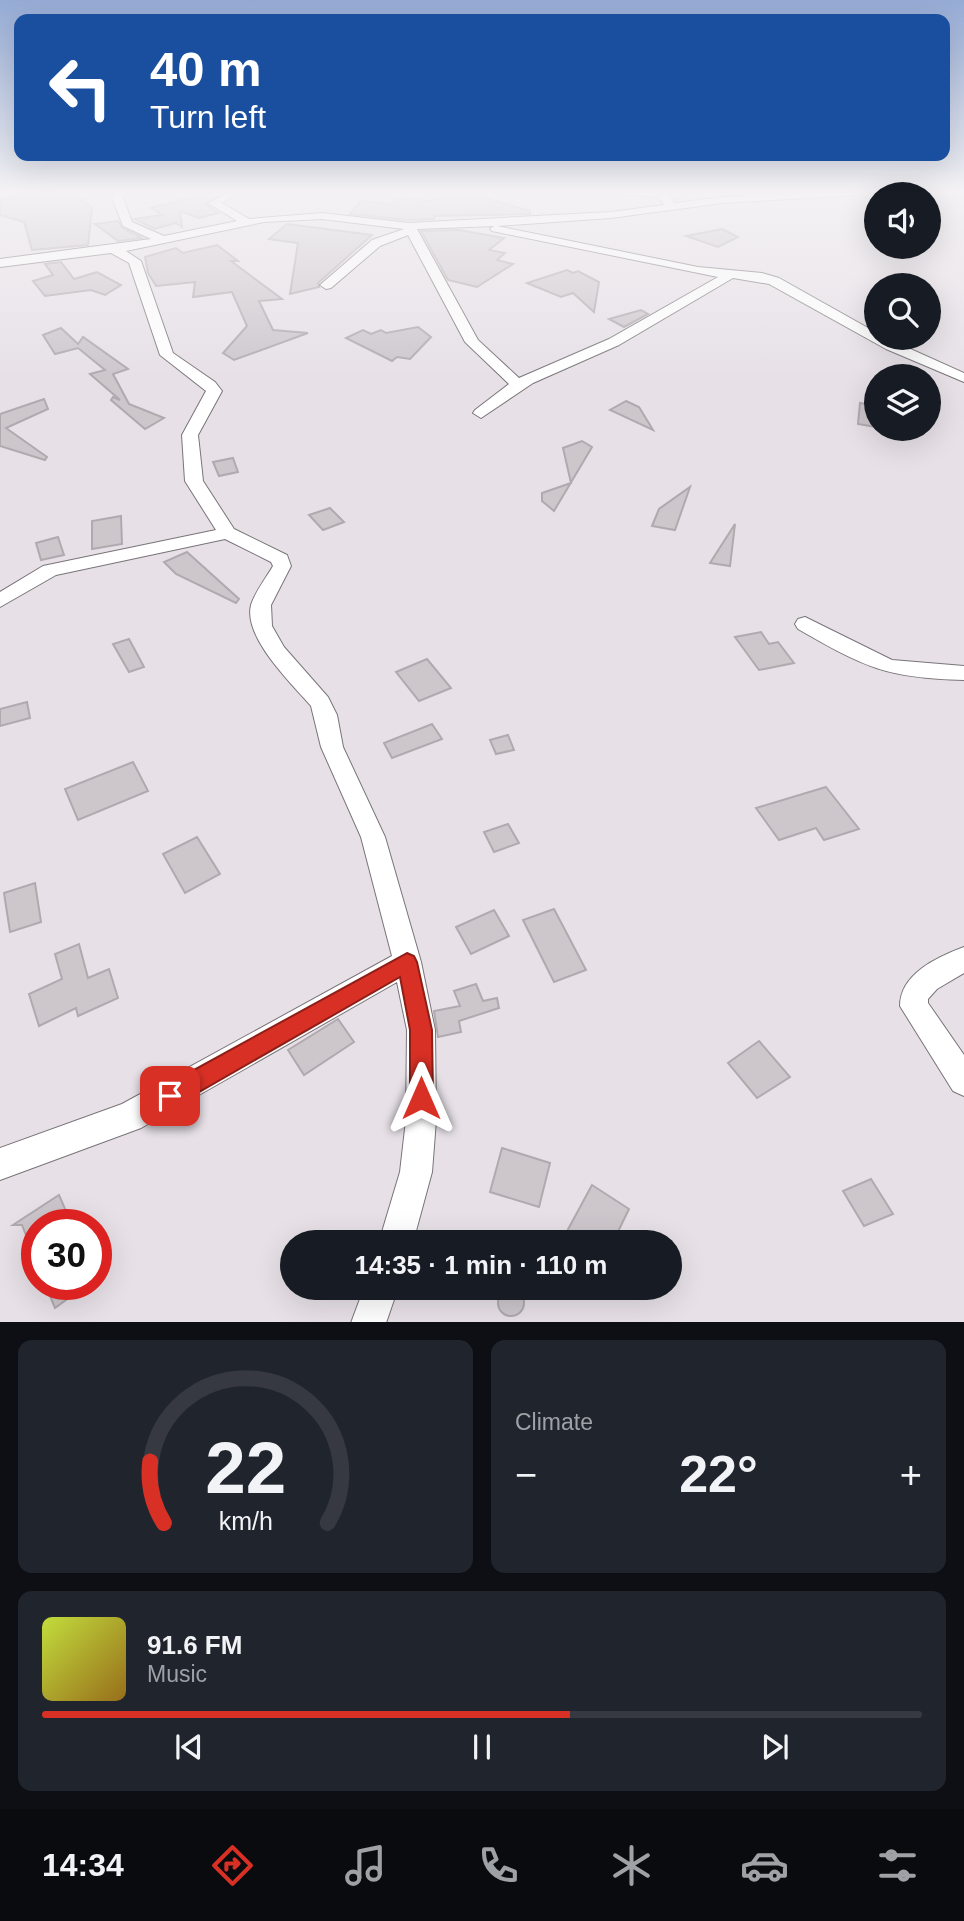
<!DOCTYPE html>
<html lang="en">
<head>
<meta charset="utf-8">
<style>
	:root { --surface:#171b24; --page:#20242c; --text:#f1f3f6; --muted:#9ea1a6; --line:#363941; --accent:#d93025 }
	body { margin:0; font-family:Helvetica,sans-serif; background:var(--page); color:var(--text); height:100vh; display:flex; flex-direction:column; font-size:26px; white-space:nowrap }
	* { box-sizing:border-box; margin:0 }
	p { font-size:23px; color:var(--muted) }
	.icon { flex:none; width:38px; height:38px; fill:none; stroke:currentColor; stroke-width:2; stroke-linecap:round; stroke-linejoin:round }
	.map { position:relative; height:1322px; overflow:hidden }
	.side { display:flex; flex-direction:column; gap:18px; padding:18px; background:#0d0f14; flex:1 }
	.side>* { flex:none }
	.guide { position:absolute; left:14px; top:14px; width:936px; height:147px; border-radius:14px; box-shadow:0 7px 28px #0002; background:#1a4fa0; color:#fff; overflow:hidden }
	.fabs { position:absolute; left:864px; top:182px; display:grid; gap:14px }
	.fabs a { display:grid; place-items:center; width:77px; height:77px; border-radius:50%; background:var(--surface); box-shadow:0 7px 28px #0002; font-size:35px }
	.speed { position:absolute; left:21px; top:1209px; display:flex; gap:14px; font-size:35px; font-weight:700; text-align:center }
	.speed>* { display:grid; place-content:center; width:91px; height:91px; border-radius:50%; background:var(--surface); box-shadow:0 7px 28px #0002; line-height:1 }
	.speed .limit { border:10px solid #d22; background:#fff; color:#111 }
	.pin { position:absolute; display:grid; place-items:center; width:60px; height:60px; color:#fff; margin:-30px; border-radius:14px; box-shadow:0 4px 10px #0006 }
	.me { position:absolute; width:77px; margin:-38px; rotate:0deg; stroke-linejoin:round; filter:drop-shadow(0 0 5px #0008) }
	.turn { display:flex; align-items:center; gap:24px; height:147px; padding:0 21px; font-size:32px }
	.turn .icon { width:91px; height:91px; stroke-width:2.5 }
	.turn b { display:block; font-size:49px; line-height:60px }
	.big { font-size:52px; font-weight:600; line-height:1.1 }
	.side .widget { flex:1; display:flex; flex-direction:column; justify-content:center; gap:10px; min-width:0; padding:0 24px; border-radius:14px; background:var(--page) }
	.side .dial { align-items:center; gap:0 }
	.dial svg { height:182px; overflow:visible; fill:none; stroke:var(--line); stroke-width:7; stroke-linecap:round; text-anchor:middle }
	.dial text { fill:var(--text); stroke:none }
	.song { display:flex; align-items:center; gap:21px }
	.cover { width:84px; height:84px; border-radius:10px; background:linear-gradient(135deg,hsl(70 70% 55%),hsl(40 70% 35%)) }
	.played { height:7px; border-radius:4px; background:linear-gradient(90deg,var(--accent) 60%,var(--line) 60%) }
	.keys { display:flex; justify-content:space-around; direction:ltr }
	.heat { display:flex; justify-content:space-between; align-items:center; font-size:38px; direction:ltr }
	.side .tiles { flex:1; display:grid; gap:18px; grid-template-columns:1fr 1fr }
	.widget:last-child { grid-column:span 2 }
	.trip { position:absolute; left:280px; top:1230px; width:402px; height:70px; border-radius:35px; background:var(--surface); box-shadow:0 7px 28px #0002; font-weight:600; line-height:70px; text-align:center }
	.tab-bar { display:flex; height:112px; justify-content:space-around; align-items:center; background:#090b0e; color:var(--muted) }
	.tab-bar .icon { width:49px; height:49px }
	.tab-bar .current { color:var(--accent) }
	.tab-bar b { font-size:32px; color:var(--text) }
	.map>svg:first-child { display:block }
</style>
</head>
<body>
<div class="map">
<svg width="964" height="1323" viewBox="0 0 964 1323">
	<rect width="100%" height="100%" fill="#e7e1e7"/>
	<g fill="#cdc7cc" stroke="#b0aaaf" stroke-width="2">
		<polygon points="35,192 71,192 92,208 88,245 32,250 24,222 0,215 0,200"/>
		<polygon points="214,192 225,192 206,204 218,213 199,218 180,211 182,227 176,223 155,229 134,219 162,215 151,208"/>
		<polygon points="453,192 465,192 530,211 530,214 434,216 434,219 409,220 350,214 361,201 391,204 397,198 430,201"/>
		<polygon points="118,221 122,228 142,238 118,241 95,224"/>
		<polygon points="287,224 372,235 318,283 319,287 290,294 298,243 269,239"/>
		<polygon points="722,229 738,237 718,247 686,236"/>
		<polygon points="459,230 504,238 489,250 505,253 497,260 513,264 477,287 448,280 421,231"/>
		<polygon points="217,245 238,261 231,261 282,299 259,301 273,330 308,333 234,360 223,353 247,326 232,292 193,297 195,282 156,286 148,273 145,257 176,248 183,253"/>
		<polygon points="61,262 74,279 97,272 121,285 105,295 91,290 45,296 33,281 53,275 45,264"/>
		<polygon points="567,270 573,273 578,271 599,282 594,312 573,293 561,297 527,283"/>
		<polygon points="641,310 648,314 624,327 609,319"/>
		<polygon points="418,327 431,337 410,359 397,357 392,361 346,338 363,330 371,334 381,330 386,333"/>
		<polygon points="61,328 78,344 83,337 128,369 113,374 129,404 164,418 145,429 111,400 113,397 120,400 90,374 105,370 78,348 55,354 43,335"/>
		<polygon points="44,399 48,409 6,428 47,457 45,460 0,446 0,414"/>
		<polygon points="626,401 639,407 653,430 610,410"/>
		<polygon points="860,403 877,406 876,427 858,424"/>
		<polygon points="582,441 592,447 554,511 542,501 542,493 571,483 563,448"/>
		<polygon points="233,458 238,472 219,476 213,462"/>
		<polygon points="690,487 675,530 652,526 659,509"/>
		<polygon points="330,508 344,522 323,530 309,515"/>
		<polygon points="121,516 122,544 92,549 92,521"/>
		<polygon points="735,524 730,566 710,563"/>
		<polygon points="58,537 64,555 41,560 36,543"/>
		<polygon points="187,552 239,599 236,603 176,574 164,562"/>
		<polygon points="761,632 769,644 778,642 794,663 759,670 735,637"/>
		<polygon points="129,639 144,667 129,672 113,644"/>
		<polygon points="427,659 451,688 419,701 396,672"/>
		<polygon points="27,702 30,718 0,726 0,709"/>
		<polygon points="432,724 442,739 392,758 384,743"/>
		<polygon points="508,735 514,750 496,754 490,740"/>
		<polygon points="133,762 148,791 78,820 65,789"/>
		<polygon points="826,787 859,829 824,840 816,828 779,840 756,808"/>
		<polygon points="508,824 519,843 494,852 484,832"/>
		<polygon points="197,837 220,874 185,893 163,854"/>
		<polygon points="35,883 41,922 10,932 4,893"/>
		<polygon points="554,909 586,970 554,982 523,920"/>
		<polygon points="494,910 509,936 471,954 456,927"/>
		<polygon points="79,944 88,978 109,969 118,998 78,1016 76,1008 39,1026 29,994 62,979 55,954"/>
		<polygon points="476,984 483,1001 497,998 499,1008 459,1021 461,1032 438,1037 434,1011 460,1006 454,991"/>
		<polygon points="338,1019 354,1042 304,1075 288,1050"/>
		<polygon points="759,1041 790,1077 757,1098 728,1063"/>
		<polygon points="502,1148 550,1163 539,1207 490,1192"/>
		<polygon points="871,1179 893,1214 864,1226 843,1191"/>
		<polygon points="592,1185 629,1209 613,1242 576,1242 565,1235"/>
		<polygon points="59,1195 72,1225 37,1225 36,1261 22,1225 13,1225"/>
		<polygon points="45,1284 88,1284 55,1308"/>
		<circle cx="511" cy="1303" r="13"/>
	</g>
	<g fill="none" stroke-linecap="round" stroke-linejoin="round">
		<g stroke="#797478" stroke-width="2">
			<g id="street">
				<path d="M116,192H127L123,198L132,222L164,236L237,221L208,203L228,193L233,196L222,203L249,219L322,213L409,223L611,212L664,205L659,197L624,195L619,192H666L675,203L723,197L861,192L856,195L723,203L611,218L497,226L698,267L762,273L779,278L877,333V338H886L964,373V382L886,349L769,284L733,278L619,345L533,383L481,418L473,413L475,410L509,384L465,342L408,235L380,246L331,288L326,289L320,285L372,240L404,229L322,219L264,222L126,251L141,261L173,353L215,382L222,391L198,435L203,481L234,529L287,555L291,566L271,605L272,626L284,647L328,697L337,715L343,747L385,837L421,962L435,1030L436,1120L432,1172L413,1242H379L400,1172L406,1120L407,1030L397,982L141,1128L0,1180V1148L122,1104L392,956L361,837L321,747L311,706C291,683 243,637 251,605C255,592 266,578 273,566L271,562L225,539L56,575L0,607V592L43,566L216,530L185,481L182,435L206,391L160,355L129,263L111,253L0,267V259L151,239L123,226L112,198ZM494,226L490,229L492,231L718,277L609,339L519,378L478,340L417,229Z"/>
				<path d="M805,617L892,660L964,666V680C886,678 864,667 798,629L795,624L798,619Z"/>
				<path d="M964,947V973L937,989L928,999V1003L964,1055V1096L953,1091L900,1006C900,974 937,957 964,947Z"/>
				<polygon points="364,1288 398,1288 386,1323 351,1323"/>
			</g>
		</g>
		<use href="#street" fill="#fff" fill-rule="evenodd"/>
	</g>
	<linearGradient id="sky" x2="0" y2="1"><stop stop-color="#95abd5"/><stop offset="0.51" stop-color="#f4f2f4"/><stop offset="1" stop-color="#f4f2f4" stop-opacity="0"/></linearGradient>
	<rect width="964" height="377" fill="url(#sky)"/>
	<polygon fill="#d93025" stroke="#8d1f18" stroke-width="2" points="407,953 414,956 417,962 432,1030 433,1098 429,1106 421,1109 413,1106 410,1098 410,1030 400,977 178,1104 170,1108 161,1104 158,1096 161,1088"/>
</svg>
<div class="fabs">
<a><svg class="icon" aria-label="sound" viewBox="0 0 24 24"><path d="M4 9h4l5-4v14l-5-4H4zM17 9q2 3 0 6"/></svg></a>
<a><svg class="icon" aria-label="search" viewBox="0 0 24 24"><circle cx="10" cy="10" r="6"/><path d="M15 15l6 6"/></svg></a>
<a><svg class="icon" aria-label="layers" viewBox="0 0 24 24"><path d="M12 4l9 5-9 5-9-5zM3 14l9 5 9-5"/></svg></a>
</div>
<div class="speed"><div class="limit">30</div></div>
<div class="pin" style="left:170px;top:1096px;background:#d93025"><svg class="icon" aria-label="arrive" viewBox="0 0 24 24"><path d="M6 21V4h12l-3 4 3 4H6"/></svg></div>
<svg class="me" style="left:421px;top:1098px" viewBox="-20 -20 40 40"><path d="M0-17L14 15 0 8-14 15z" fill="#d93025" stroke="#fff" stroke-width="4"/></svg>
<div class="trip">14:35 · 1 min · 110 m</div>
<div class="guide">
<div class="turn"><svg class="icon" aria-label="left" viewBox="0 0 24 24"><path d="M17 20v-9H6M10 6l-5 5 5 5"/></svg><div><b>40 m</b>Turn left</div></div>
</div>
</div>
<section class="side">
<div class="tiles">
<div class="widget dial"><svg viewBox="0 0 100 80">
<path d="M14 69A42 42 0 1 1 86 69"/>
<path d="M14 69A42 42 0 0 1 8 42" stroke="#d93025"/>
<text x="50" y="56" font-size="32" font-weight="700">22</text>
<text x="50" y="72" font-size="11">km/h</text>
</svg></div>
<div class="widget"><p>Climate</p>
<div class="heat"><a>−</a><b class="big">22°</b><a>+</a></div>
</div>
<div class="widget">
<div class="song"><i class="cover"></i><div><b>91.6 FM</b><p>Music</p></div></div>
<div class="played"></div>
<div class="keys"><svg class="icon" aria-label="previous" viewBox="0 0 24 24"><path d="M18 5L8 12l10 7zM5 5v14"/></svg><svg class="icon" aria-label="pause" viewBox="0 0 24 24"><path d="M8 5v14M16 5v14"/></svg><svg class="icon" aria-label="next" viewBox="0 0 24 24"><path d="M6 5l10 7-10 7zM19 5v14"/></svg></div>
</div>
</div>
</section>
<nav class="tab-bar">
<b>14:34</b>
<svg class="icon current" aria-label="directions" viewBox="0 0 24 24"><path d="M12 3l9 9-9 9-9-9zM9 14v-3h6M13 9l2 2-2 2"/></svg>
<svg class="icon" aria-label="music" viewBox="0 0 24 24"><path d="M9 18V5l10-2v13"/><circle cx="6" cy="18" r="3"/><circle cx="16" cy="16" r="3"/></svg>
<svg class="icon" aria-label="phone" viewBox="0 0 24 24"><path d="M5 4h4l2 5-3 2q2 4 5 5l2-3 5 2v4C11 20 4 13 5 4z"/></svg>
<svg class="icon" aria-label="climate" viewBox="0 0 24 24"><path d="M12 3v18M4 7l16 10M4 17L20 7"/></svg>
<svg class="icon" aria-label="car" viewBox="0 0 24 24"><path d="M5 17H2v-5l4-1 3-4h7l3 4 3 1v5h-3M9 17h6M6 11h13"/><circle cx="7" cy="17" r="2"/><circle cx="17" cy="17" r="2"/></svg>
<svg class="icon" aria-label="filters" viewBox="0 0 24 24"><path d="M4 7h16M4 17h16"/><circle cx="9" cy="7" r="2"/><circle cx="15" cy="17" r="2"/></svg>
</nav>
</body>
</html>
